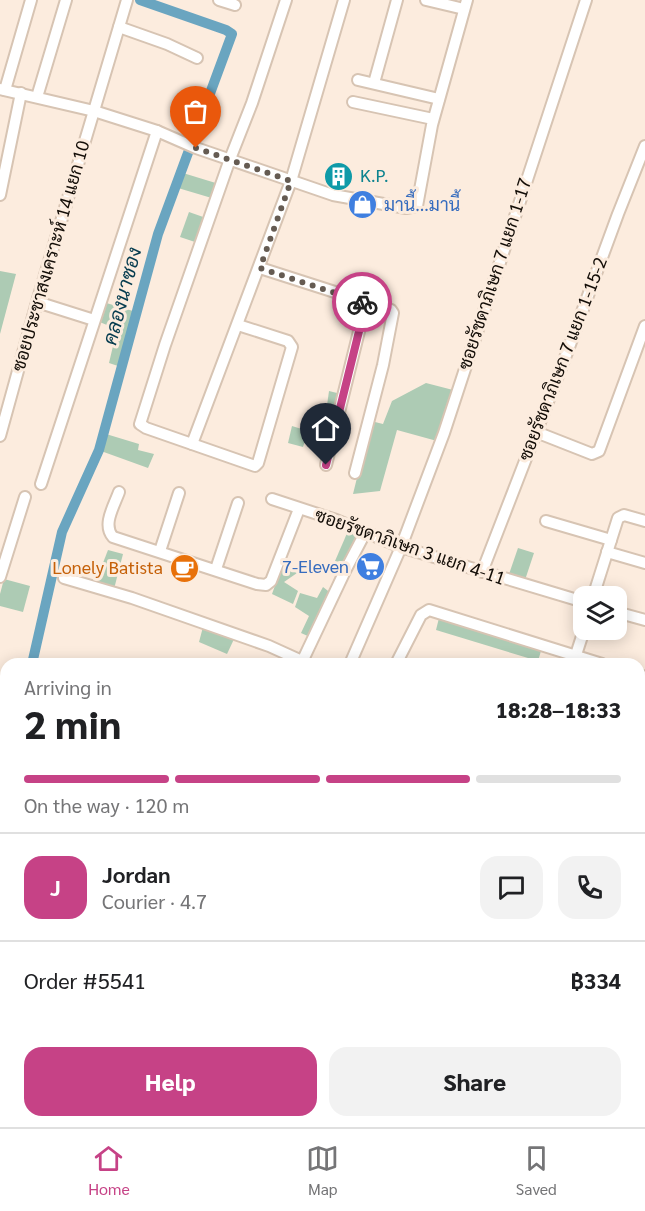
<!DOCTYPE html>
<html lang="en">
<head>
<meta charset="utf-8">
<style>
  body { margin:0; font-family:Georgia,Sarabun,serif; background:#f2f2f2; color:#202124; height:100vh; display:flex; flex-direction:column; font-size:22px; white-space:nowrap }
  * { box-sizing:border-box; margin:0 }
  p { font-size:20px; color:#757577 }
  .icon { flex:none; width:33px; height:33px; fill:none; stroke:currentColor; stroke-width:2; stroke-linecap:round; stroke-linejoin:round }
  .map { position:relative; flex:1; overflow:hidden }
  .sheet { position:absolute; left:0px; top:658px; width:645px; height:470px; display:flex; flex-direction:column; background:#fff; border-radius:18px 18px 0 0; box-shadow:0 3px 15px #0003 }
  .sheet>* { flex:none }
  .buttons { position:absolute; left:573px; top:586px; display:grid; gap:12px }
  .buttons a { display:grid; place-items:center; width:54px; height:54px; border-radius:12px; background:#fff; box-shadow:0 3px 15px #0003; font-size:30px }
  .pin { position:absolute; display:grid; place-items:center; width:51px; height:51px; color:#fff; margin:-62px -26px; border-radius:50% 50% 50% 0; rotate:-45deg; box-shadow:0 0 6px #0007 }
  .pin .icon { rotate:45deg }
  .courier { position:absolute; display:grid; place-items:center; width:60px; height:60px; margin:-30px; border:4px solid #c64286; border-radius:50%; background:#fff; color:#222; box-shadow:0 2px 8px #0007 }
  .overview em { font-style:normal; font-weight:800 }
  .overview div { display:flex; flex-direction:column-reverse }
  .overview { display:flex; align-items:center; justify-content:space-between; height:102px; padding:0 24px }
  h1 { font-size:39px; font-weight:800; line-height:45px }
  .bar { display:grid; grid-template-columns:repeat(4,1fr); gap:9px 6px; align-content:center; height:72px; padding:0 24px }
  .bar i { height:8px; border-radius:4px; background:#e0e0e0 }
  .bar .on { background:#c64286 }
  .bar p { grid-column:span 4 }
  .line { display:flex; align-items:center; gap:15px; padding:0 24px; border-top:2px solid #e0e0e0 }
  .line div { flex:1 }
  .round { display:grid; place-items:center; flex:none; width:63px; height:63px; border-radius:18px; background:#f2f2f2 }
  .action { display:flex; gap:12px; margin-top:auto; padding:12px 24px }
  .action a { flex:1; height:69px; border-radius:18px; background:#c64286; color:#fff; font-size:24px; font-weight:800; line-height:69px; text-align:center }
  .action a+a { background:#f2f2f2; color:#202124 }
  .dock { display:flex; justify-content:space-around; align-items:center; height:84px; border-top:2px solid #e0e0e0; background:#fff; font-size:16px; color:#757577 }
  .dock a { display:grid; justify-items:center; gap:3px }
  .dock .on { color:#c64286 }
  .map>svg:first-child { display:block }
  .commercial { fill:#eddfcc }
  .green { fill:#adcbb4 }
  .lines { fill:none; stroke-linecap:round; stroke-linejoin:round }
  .canal { stroke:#6aa5c0; stroke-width:10 }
  .minor-casing { stroke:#d7c4b3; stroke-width:14 }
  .minor { stroke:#fff; stroke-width:10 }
  .done { stroke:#655b52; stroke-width:6; stroke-dasharray:0 10.8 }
  .route { stroke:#c64286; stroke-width:8 }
  .labels { text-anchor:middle; stroke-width:6; stroke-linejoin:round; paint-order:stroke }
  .culture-label { font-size:18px; fill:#0d838f; stroke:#fcecde; text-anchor:start }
  .shop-label { font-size:18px; fill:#366cbe; stroke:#fcecde; text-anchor:start }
  .street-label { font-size:18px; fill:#130d07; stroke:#fcecde }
  .food-label { font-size:18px; fill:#c56008; stroke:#fcecde; text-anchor:end }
  .water-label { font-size:20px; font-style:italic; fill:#063c4f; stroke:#fcecde }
</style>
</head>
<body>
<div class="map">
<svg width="645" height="1127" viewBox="0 0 645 1127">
  <rect width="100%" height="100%" fill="#fcecde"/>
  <polygon class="commercial" points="639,965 645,966 645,1127 572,1127 574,1122 639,1122"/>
  <g class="green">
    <polygon points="183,173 219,184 215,199 178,188"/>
    <polygon points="189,212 206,218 198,243 180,237"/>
    <polygon points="0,271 16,274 0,334"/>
    <polygon points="103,302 133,311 118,366 109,363 117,329 97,321"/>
    <polygon points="426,383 453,390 437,441 397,430 380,491 353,494 371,421 383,424 392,401"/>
    <polygon points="329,391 341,394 328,440 322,441"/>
    <polygon points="292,426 308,431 303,447 288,443"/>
    <polygon points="106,434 139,444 138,450 154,454 148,468 101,451"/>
    <polygon points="348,531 359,535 345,568 335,561"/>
    <polygon points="518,548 534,553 524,583 508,577"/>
    <polygon points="108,550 123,554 114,589 96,581"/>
    <polygon points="282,566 297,573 284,582 298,591 293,604 272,594"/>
    <polygon points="4,579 30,586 23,612 0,606 0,594"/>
    <polygon points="323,587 332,594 310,637 301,633 309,616 295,607 300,593 317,598"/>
    <polygon points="439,618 541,651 538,661 436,630"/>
    <polygon points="203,627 235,637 227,654 199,642"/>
    <polygon points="639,1035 645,1036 645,1127 585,1127 586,1122 639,1122"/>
  </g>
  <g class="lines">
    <g class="canal">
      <polyline points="32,664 62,532 99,450 158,234 232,34 226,30 140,0"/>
      <polyline points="0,783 6,761"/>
    </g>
    <defs>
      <g id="minor">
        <polyline points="219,0 235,5"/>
        <polyline points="426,0 464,9"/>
        <polyline points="119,27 167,44 197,58"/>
        <polyline points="358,80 439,99"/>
        <polyline points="374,83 397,0"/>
        <polyline points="0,89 94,111 157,131 196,148 333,195 406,208 417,206 432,125 467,0"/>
        <polyline points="5,90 31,0"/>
        <polyline points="37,97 66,0"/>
        <polyline points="353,102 433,119"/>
        <polyline points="0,195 21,93"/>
        <polyline points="260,268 391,310 393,313 383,365 355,473"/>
        <polyline points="37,302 94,320"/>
        <polyline points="238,325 288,341 292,347 258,463 255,466 146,428 140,424 165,345 230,159 252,103 286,0"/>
        <polyline points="536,432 592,454 599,451 645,326"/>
        <polyline points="0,436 37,302 127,0"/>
        <polyline points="192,444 291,181 344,0"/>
        <polyline points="326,465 366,303"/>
        <polyline points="41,484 157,131"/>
        <path d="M119,492C114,506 102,525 113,537L257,584L266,585L271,581L299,509"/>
        <polyline points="272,499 336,520 401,547 584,602"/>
        <polyline points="546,521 611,540"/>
        <polyline points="160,551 179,493"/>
        <polyline points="607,552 645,563"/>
        <polyline points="216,569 238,503"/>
        <polyline points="482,572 568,350 618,214 645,146"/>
        <polyline points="0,577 25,497"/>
        <polyline points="64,578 132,598 269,646 302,661"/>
        <polyline points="593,597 618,518 624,515 645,521"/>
        <polyline points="616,612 645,620"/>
        <polyline points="301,664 345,571 365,533"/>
        <polyline points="350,664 401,547 444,433 586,0"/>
        <polyline points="396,664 421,615 429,610 602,664"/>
        <polyline points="573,664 584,630"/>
        <polyline points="639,675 645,677"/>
        <polyline points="639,746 645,748"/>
        <polyline points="639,817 645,819"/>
        <polyline points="639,888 645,890"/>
        <polyline points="639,958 645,960"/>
        <polyline points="0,994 6,970"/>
        <polyline points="639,1044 645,1046"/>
        <polyline points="0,1080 6,1082"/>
        <polyline points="123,1122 138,1127"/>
        <polyline points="60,1127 61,1122"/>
        <polyline points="194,1127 195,1122"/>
        <polyline points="271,1127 272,1122"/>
        <polyline points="446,1127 448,1122"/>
        <polyline points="534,1127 535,1122"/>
        <polyline points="585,1127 586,1122"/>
      </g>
    </defs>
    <use href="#minor" class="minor-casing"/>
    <use href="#minor" class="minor"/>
  </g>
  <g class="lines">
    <polyline class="done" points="196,148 291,181 260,268 362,302"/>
    <polyline class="route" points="326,465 366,303 362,302"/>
  </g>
  <defs>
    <symbol id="building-disc" viewBox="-11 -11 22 22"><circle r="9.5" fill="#0f9aa8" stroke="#fcecde"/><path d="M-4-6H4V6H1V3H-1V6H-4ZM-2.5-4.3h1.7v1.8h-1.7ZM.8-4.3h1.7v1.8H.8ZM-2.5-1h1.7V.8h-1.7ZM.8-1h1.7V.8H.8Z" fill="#fff"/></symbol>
    <symbol id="shop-disc" viewBox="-11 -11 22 22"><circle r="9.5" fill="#3f7fe0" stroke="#fcecde"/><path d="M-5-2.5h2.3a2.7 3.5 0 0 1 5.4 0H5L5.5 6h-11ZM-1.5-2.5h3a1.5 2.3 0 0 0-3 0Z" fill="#fff"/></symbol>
    <symbol id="supermarket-disc" viewBox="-11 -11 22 22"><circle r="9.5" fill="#3f7fe0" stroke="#fcecde"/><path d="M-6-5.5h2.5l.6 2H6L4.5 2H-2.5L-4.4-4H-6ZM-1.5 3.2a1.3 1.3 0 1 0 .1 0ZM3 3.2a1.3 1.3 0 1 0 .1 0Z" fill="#fff"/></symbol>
    <symbol id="cafe-disc" viewBox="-11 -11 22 22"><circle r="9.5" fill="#e8710a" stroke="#fcecde"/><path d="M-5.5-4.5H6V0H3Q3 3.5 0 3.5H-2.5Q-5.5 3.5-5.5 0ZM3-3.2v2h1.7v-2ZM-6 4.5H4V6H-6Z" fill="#fff"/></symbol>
  </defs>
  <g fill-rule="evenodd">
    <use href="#building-disc" x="322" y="160" width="33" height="33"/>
    <use href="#shop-disc" x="346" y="188" width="33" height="33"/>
    <use href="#supermarket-disc" x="354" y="550" width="33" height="33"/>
    <use href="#cafe-disc" x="168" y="552" width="33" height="33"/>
  </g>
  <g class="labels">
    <g class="culture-label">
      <text x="360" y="182">K.P.</text>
    </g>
    <g class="shop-label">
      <text x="384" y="211">มานี้...มานี้</text>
      <text x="349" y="573" text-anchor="end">7-Eleven</text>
    </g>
    <g class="street-label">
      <text transform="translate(51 256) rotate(-74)" y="6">ซอยประชาสงเคราะห์ 14 แยก 10</text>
      <text transform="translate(495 274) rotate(-72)" y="6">ซอยรัชดาภิเษก 7 แยก 1-17</text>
      <text transform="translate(563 359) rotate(-69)" y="6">ซอยรัชดาภิเษก 7 แยก 1-15-2</text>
      <text transform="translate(410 547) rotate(19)" y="6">ซอยรัชดาภิเษก 3 แยก 4-11</text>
    </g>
    <g class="food-label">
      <text x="163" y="574">Lonely Batista</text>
    </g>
    <g class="water-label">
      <text transform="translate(122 296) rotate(-75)" y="7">คลองนาซอง</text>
    </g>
  </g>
</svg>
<div class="buttons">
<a><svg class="icon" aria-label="layers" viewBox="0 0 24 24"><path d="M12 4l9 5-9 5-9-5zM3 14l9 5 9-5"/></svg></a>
</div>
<div class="pin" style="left:196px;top:148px;background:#ea580c"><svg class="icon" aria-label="bag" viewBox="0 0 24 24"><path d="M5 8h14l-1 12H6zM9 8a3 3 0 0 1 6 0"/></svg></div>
<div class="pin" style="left:326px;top:465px;background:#1f2937"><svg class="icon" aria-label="home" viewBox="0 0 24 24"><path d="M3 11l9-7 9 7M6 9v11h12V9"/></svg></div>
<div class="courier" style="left:362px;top:302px"><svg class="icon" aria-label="bike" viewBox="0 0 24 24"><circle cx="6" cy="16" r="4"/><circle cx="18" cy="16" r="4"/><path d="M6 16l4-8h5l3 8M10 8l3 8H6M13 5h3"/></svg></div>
<section class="sheet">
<div class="overview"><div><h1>2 min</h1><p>Arriving in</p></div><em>18:28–18:33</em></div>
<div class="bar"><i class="on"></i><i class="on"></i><i class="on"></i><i></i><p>On the way · 120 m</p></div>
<div class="line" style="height:108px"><b class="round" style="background:#c64286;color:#fff">J</b><div><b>Jordan</b><p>Courier · 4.7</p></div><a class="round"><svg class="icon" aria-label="chat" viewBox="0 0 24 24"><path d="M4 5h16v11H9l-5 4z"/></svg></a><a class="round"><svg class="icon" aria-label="phone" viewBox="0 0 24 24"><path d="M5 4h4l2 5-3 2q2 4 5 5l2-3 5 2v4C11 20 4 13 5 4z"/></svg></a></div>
<div class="line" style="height:78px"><div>Order #5541</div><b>฿334</b></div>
<div class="action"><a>Help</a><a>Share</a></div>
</section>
</div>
<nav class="dock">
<a class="on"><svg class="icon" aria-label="home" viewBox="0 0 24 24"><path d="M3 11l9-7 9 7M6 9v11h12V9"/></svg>Home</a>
<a><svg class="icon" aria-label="map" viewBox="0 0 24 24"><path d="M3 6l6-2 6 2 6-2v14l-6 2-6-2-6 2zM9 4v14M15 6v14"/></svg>Map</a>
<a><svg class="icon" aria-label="saved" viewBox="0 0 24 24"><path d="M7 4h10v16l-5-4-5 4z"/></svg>Saved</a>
</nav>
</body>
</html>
